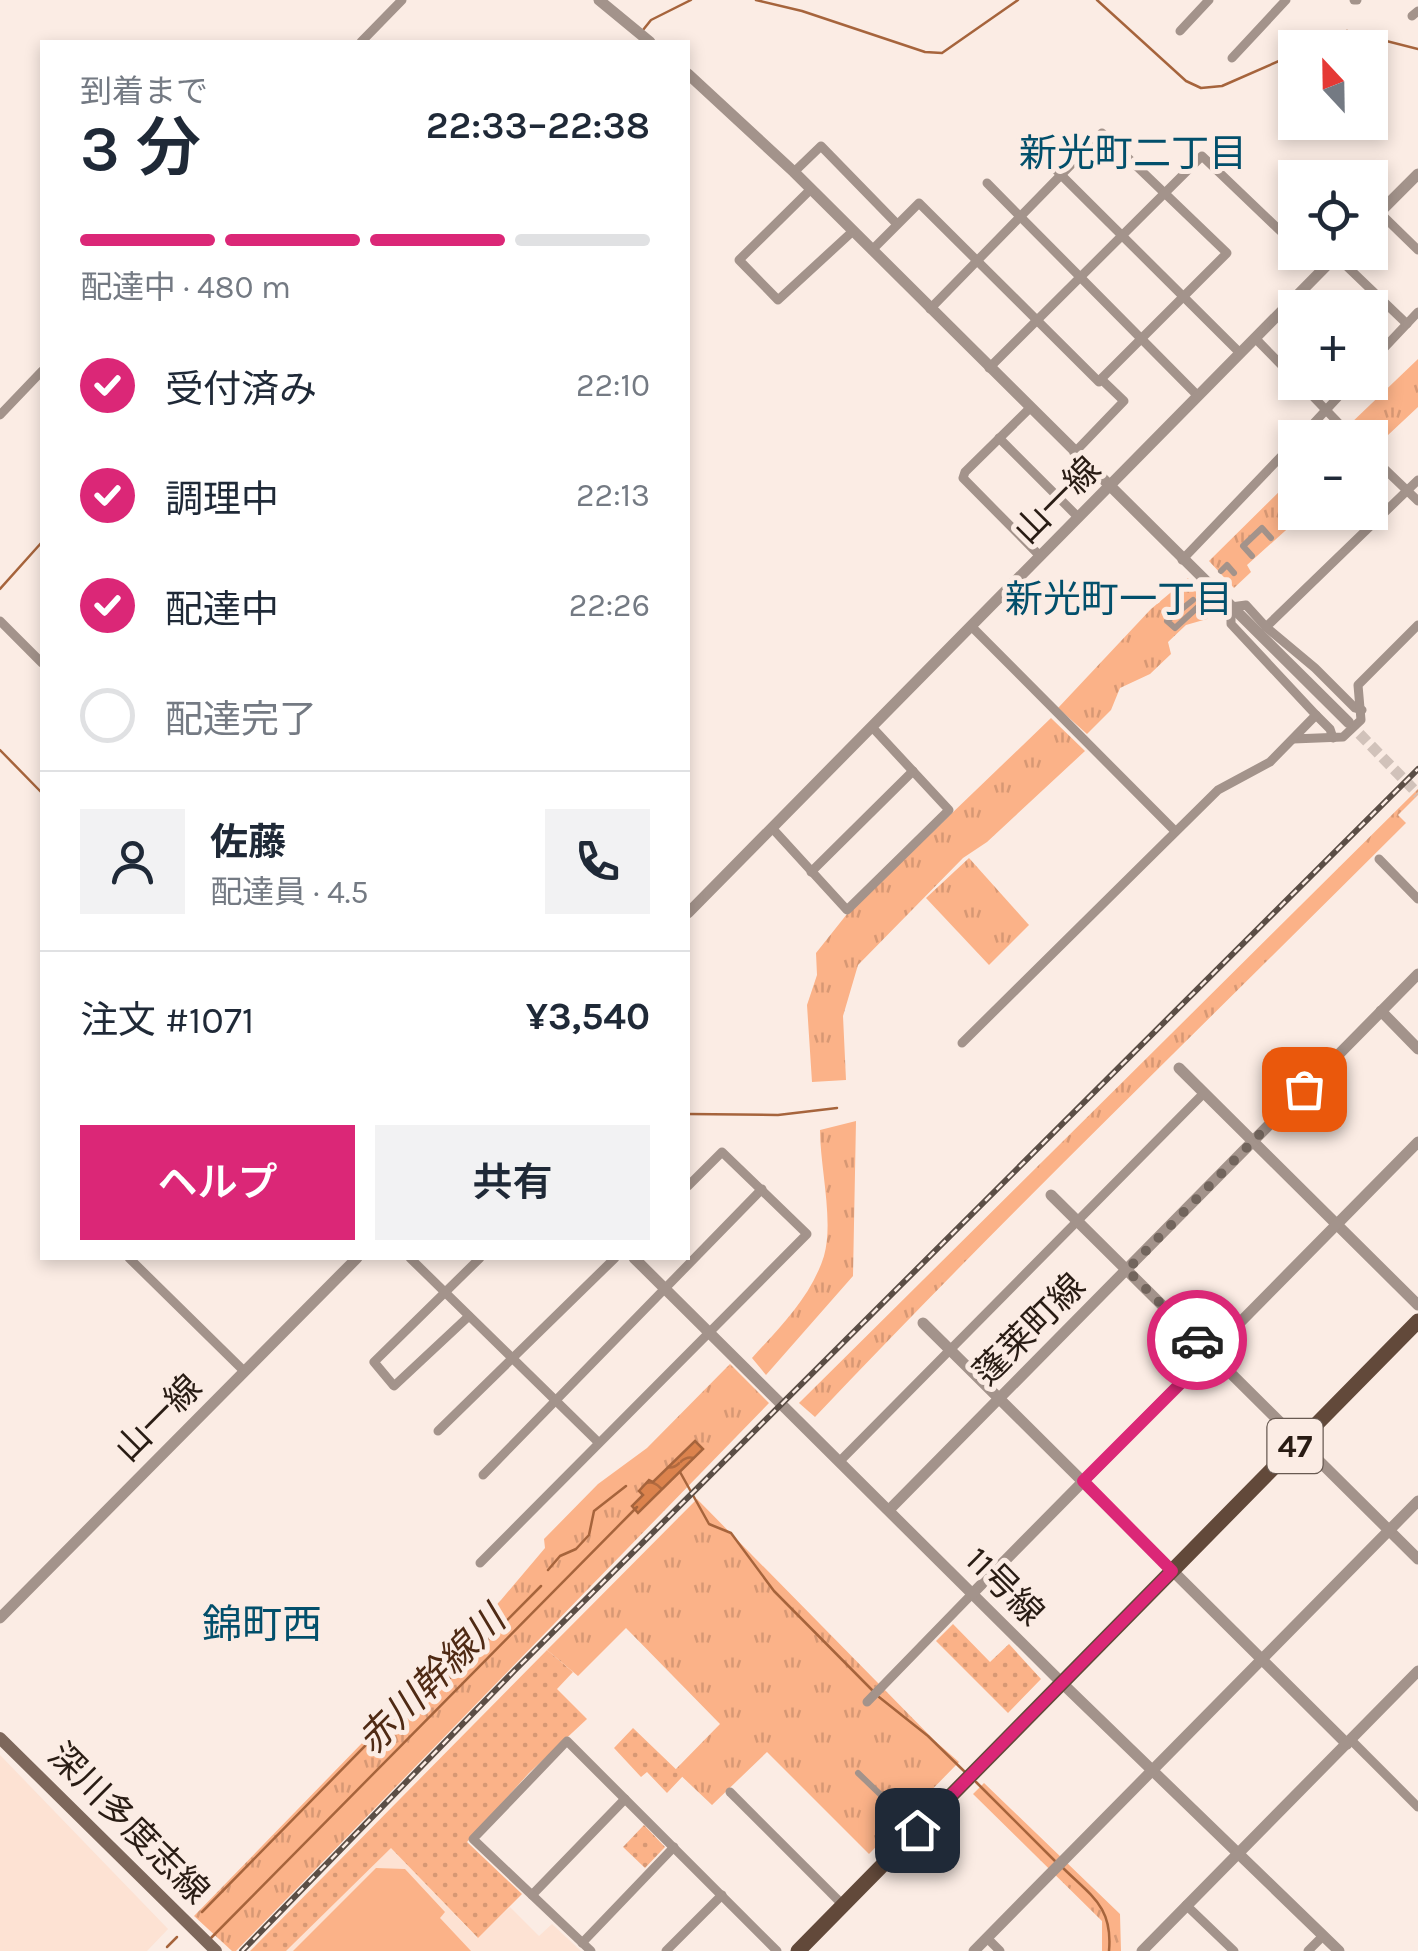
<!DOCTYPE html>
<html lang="ja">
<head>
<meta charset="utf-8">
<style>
  body { margin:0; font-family:Karla,"Noto Sans JP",sans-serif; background:#f2f2f3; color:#1f2937; height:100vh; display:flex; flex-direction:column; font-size:38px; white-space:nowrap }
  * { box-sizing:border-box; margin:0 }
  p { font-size:32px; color:#747a83 }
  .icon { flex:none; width:55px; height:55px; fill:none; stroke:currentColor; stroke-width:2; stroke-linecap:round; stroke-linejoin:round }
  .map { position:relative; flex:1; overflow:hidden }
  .details { position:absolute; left:40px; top:40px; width:650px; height:1220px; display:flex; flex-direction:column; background:#fff; border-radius:0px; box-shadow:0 5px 15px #0003 }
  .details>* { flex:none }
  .needle { width:65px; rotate:338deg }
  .fabs { position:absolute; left:1278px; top:30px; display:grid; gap:20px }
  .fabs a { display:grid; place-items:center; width:110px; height:110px; border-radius:0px; background:#fff; box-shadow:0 5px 15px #0003; font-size:50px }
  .pin { position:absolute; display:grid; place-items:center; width:85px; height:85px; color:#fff; margin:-42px; border-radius:20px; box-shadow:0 5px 15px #0006 }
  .courier { position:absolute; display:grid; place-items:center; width:100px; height:100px; margin:-50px; border:8px solid #db2777; border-radius:50%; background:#fff; color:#222; box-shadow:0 2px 12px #0007 }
  .headline em { font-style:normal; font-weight:600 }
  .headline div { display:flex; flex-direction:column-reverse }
  .headline { display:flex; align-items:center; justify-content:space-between; height:170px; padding:0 40px }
  h1 { font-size:65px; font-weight:600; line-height:75px }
  .bar { display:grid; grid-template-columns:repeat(4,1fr); gap:15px 10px; align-content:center; height:120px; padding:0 40px }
  .bar i { height:12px; border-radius:8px; background:#e0e1e3 }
  .bar .selected { background:#db2777 }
  .bar p { grid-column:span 4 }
  .line { display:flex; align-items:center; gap:25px; padding:0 40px; border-top:2px solid #e0e1e3 }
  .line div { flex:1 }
  .round { display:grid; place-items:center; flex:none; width:105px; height:105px; border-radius:0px; background:#f2f2f3 }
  ol { padding:0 40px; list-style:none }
  li { display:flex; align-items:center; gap:30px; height:110px }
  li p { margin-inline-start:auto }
  li .icon { padding:10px; border-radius:50%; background:#db2777; color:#fff; stroke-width:4 }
  li:last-child { color:#747a83 }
  li i { width:55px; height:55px; border:5px solid #e0e1e3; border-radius:50% }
  .action { display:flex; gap:20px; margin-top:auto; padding:20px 40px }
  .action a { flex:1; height:115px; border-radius:0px; background:#db2777; color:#fff; font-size:40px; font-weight:600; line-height:115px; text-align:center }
  .action a+a { background:#f2f2f3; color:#1f2937 }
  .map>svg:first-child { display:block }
  .built { fill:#fde2d3 }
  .grass { fill:url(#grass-dots) }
  .park { fill:url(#park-tufts) }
  .pitch { fill:#fbb288 }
  .water { fill:url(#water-waves); stroke:#a6643c; stroke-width:2.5 }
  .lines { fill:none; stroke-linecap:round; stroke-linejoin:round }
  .stream { stroke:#a6643c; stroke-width:2.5 }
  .tertiary-tunnel { stroke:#d1c2ba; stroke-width:11; stroke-dasharray:11 5.5; stroke-linecap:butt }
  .pedestrian { stroke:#a3938b; stroke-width:6 }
  .minor { stroke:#a3938b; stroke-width:9 }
  .tertiary { stroke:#a3938b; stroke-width:11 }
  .secondary { stroke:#7d675b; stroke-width:12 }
  .primary { stroke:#62493a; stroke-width:15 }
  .rail-casing { stroke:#5b4e46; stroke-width:6 }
  .rail { stroke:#fbece4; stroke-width:2.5; stroke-dasharray:8; stroke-linecap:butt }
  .done { stroke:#72655d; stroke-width:10; stroke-dasharray:0 18 }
  .route { stroke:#db2777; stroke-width:12 }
  .labels { text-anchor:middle; stroke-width:10; stroke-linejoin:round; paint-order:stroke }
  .shield { fill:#fbece4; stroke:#685a52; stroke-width:2.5 }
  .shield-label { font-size:32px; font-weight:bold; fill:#291c14 }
  .street-label { font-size:35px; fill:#291c14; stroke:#fbece4 }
  .neighbourhood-label { font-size:38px; fill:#024f6b; stroke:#fbece4 }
  .water-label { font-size:38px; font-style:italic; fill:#4f2a14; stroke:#fbece4 }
  .quarter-label { font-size:40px; fill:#024f6b; stroke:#fbece4 }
</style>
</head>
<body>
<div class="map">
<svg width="1418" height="1951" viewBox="0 0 1418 1951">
  <defs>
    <pattern id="grass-dots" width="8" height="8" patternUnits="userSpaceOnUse" patternTransform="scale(2.5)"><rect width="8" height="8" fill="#fbb288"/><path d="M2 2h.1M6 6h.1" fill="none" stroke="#d79874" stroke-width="1.8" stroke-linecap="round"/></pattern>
    <pattern id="park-tufts" width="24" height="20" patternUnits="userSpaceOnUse" patternTransform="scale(2.5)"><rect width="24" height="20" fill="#fbb288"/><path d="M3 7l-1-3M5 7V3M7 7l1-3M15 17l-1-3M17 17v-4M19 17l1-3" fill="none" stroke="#d79874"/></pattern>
    <pattern id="water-waves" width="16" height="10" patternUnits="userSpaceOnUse" patternTransform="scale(2.5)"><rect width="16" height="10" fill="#dc834d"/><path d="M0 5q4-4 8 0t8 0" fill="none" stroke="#b26a3f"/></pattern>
  </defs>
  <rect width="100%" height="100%" fill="#fbece4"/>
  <g class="built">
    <polygon points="0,1755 168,1929 147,1951 0,1951"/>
    <polygon points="391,1847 477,1938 510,1907 539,1936 552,1924 581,1951 286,1951"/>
  </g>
  <g class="grass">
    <polygon points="953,1624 990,1662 1009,1644 1041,1679 1008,1713 936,1641"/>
    <polygon points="547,1650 573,1672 557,1689 587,1719 529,1773 467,1842 522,1894 478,1938 391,1848 286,1951 250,1951"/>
    <polygon points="633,1728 683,1776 667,1793 647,1772 641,1777 614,1748"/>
    <polygon points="644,1825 665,1847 645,1868 623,1847"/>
  </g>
  <g class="park">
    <polygon points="1418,359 1418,407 1372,450 1370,438 1360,437 1348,426"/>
    <polygon points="1295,476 1295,512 1305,513 1247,565 1251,572 1234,588 1209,561"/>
    <polygon points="1188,578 1197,594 1212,608 1207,619 1186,625 1168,642 1171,654 1150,674 1120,688 1111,710 1087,734 1058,708 1151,609"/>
    <polygon points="1051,718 1085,751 987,842 963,858 858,965 843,1016 846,1080 812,1082 807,1005 817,975 816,953 847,914"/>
    <path d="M1418,789V795L1398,815L1406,823C1209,1020 1007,1214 815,1417L799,1403Z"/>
    <polygon points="969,858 1029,925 989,965 926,898"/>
    <path d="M856,1121L853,1276L766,1375L752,1358C780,1327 811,1297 824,1256C834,1221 820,1167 820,1130Z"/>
    <polygon points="730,1364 769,1403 236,1951 232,1951 194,1916 501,1600 545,1548 544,1539 598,1484 647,1448"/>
    <polygon points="697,1499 935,1741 959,1762 869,1854 767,1752 712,1805 675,1770 720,1724 626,1628 578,1676 547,1650"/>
    <polygon points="984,1783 1120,1914 1121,1951 1102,1951 1102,1921 973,1794"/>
  </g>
  <polygon class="pitch" points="376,1868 405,1869 445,1912 440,1918 471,1951 293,1951"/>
  <polygon class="water" points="695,1441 703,1449 638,1513 632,1506 643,1495 639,1491 649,1480 653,1482"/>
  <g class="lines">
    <g class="stream">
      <polyline points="756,0 802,11 925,52 942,53 1018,0"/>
      <polyline points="1097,0 1186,81 1201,88 1222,86 1295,54"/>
      <polyline points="643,30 651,20 691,0"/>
      <polyline points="1309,48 1347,31 1418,49"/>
      <polyline points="0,589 42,542"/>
      <polyline points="0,750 42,793"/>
      <polyline points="688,1114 778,1115 837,1108"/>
      <polyline points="680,1472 709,1524 731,1533 774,1591 873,1691"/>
      <polyline points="548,1570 560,1556 576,1549 589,1535 594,1511 626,1486"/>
      <polyline points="443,1685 541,1586"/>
      <polyline points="879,1697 928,1736 966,1773"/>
      <polyline points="976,1782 1055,1861"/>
      <path d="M1061,1866C1091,1896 1113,1906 1109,1951"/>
      <polyline points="202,1912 414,1696 429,1690"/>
      <polyline points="210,1939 637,1507"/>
      <polyline points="167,1947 177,1937"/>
    </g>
    <polyline class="tertiary-tunnel" points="1348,722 1418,794"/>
    <g class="pedestrian">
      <polyline points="1252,556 1243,546 1262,528 1271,538"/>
      <polyline points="1221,571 1227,565 1234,573"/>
      <polyline points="1193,600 1167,621 1175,628 1199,606"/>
      <polyline points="858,1773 908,1821"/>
    </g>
    <g class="minor">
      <polyline points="1354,0 1357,0"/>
      <polyline points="1412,16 1418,11"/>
      <polyline points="1180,31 1209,0"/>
      <polyline points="361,42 402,0"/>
      <polyline points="1232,58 1286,0"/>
      <polyline points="1027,141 1240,353"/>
      <polyline points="794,172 821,146 897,224"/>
      <polyline points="987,183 1198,396"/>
      <polyline points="811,189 739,260 778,300 853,231"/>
      <polyline points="1380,213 1418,250"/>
      <polyline points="872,250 919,203 1099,382 1101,379 1124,401 1074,453"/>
      <polyline points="1303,252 1322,271"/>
      <polyline points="1336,256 1407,324"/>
      <polyline points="930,309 1102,133 1227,253 1101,379"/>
      <polyline points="1255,338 1295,379"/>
      <polyline points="1370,363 1418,312"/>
      <polyline points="989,368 1202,156 1295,245"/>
      <polyline points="1299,382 1353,438"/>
      <polyline points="1030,408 965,472 963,478 1040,556"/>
      <polyline points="0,415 42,371"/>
      <polyline points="999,438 1078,517"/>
      <polyline points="1300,438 1352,382"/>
      <polyline points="1370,455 1418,501"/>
      <polyline points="1182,560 1295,442"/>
      <polyline points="0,621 42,663"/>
      <polyline points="971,626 1175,831"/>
      <polyline points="1362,710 1355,708 1315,668 1266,627 1418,480"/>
      <polyline points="1316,715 1330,729 1333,738"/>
      <polyline points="1293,739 1343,737 1361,720 1358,685 1418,625"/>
      <polyline points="772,828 847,910 949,810 872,727"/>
      <polyline points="1379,859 1418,899"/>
      <polyline points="811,872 913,771"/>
      <polyline points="962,1043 1218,790 1270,762 1316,715 1231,624 1231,607 1246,605 1266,627"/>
      <polyline points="129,1258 244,1371"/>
      <polyline points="410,1258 598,1442"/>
      <polyline points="469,1316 394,1386 374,1362 480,1258"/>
      <polyline points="438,1431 615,1258"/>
      <polyline points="840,1461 1204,1093"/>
      <polyline points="483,1475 762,1189"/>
      <polyline points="480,1563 807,1234 722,1152 688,1186"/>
      <polyline points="867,1702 973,1593"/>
      <polyline points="1351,1740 1418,1807"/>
      <polyline points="730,1792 843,1905"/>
      <polyline points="532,1895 625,1799"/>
      <polyline points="1186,1905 1234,1951"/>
      <polyline points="987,1938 1000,1951"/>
      <polyline points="582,1943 674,1847"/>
      <polyline points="591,1951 473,1839 567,1741 777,1951"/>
      <polyline points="666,1951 722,1895"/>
      <polyline points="1308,1951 1323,1936"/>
    </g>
    <g class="tertiary">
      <polyline points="599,0 650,42"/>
      <polyline points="688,74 794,172 1348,722"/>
      <polyline points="1370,222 1418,174"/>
      <polyline points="688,913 1340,252"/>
      <polyline points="1381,1011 1418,1049"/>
      <polyline points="1179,1068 1418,1305"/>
      <polyline points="1051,1195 1418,1559"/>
      <polyline points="634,1258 1063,1684 1339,1951"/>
      <polyline points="923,1323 1347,1744"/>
      <polyline points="889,1510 1418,974"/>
      <polyline points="973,1593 1418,1142"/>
      <polyline points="0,1618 357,1258"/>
      <polyline points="974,1951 1418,1501"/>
      <polyline points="1142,1951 1418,1671"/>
    </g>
    <polyline class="secondary" points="0,1738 216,1951"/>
    <polyline class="primary" points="798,1951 1418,1321"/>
    <defs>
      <polyline id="rail" points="242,1951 515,1670 1418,769"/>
    </defs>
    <use href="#rail" class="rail-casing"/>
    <use href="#rail" class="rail"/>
  </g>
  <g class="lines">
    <polyline class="done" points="1197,1340 1127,1270 1304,1089"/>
    <polyline class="route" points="917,1830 1172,1571 1083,1481 1210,1354 1197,1340"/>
  </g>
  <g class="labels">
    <rect class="shield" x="1267.5" y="1419" width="55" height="54" rx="8"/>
    <g class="shield-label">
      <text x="1295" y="1457">47</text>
    </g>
    <g class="street-label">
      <text transform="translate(1057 500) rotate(-45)" y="12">山一線</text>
      <text transform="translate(1029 1329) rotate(-45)" y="12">蓬莱町線</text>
      <text transform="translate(158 1418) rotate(-45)" y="12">山一線</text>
      <text transform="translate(1005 1586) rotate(45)" y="12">11号線</text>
      <text transform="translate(129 1823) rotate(45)" y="12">深川多度志線</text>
    </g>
    <g class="neighbourhood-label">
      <text x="1133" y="166">新光町二丁目</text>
      <text x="1119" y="612">新光町一丁目</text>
    </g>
    <g class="water-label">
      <text transform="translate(431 1680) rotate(-45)" y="13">赤川幹線川</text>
    </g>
    <g class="quarter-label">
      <text x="262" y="1638">錦町西</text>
    </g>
  </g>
</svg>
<div class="fabs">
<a><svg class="needle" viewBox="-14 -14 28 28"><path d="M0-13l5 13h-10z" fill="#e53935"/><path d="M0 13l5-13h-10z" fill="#747a83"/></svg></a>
<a><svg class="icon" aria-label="locate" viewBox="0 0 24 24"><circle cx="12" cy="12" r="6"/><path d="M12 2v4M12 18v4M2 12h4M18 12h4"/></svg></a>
<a>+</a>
<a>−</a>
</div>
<div class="pin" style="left:1304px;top:1089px;background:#ea580c"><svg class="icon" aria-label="bag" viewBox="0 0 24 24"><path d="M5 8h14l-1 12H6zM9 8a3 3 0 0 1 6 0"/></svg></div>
<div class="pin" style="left:917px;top:1830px;background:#1f2937"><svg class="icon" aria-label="home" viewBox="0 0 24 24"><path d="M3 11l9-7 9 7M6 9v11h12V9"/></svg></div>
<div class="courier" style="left:1197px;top:1340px"><svg class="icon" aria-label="car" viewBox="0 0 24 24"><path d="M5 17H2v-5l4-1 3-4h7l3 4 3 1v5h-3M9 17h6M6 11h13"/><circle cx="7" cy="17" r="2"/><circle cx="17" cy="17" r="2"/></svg></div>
<section class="details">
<div class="headline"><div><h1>3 分</h1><p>到着まで</p></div><em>22:33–22:38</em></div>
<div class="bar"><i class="selected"></i><i class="selected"></i><i class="selected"></i><i></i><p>配達中 · 480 m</p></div>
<ol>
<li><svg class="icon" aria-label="check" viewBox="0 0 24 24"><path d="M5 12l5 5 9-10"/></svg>受付済み<p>22:10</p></li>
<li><svg class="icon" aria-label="check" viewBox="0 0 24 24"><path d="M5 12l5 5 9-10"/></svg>調理中<p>22:13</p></li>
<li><svg class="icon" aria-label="check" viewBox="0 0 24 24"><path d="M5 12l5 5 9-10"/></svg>配達中<p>22:26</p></li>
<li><i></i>配達完了</li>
</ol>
<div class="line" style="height:180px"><a class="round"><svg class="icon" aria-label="person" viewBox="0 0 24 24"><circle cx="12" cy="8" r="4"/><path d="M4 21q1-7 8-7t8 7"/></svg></a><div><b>佐藤</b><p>配達員 · 4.5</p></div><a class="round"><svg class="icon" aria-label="phone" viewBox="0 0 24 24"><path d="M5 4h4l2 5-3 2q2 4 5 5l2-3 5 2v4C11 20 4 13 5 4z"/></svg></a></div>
<div class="line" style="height:130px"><div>注文 #1071</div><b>¥3,540</b></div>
<div class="action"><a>ヘルプ</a><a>共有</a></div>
</section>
</div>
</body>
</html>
